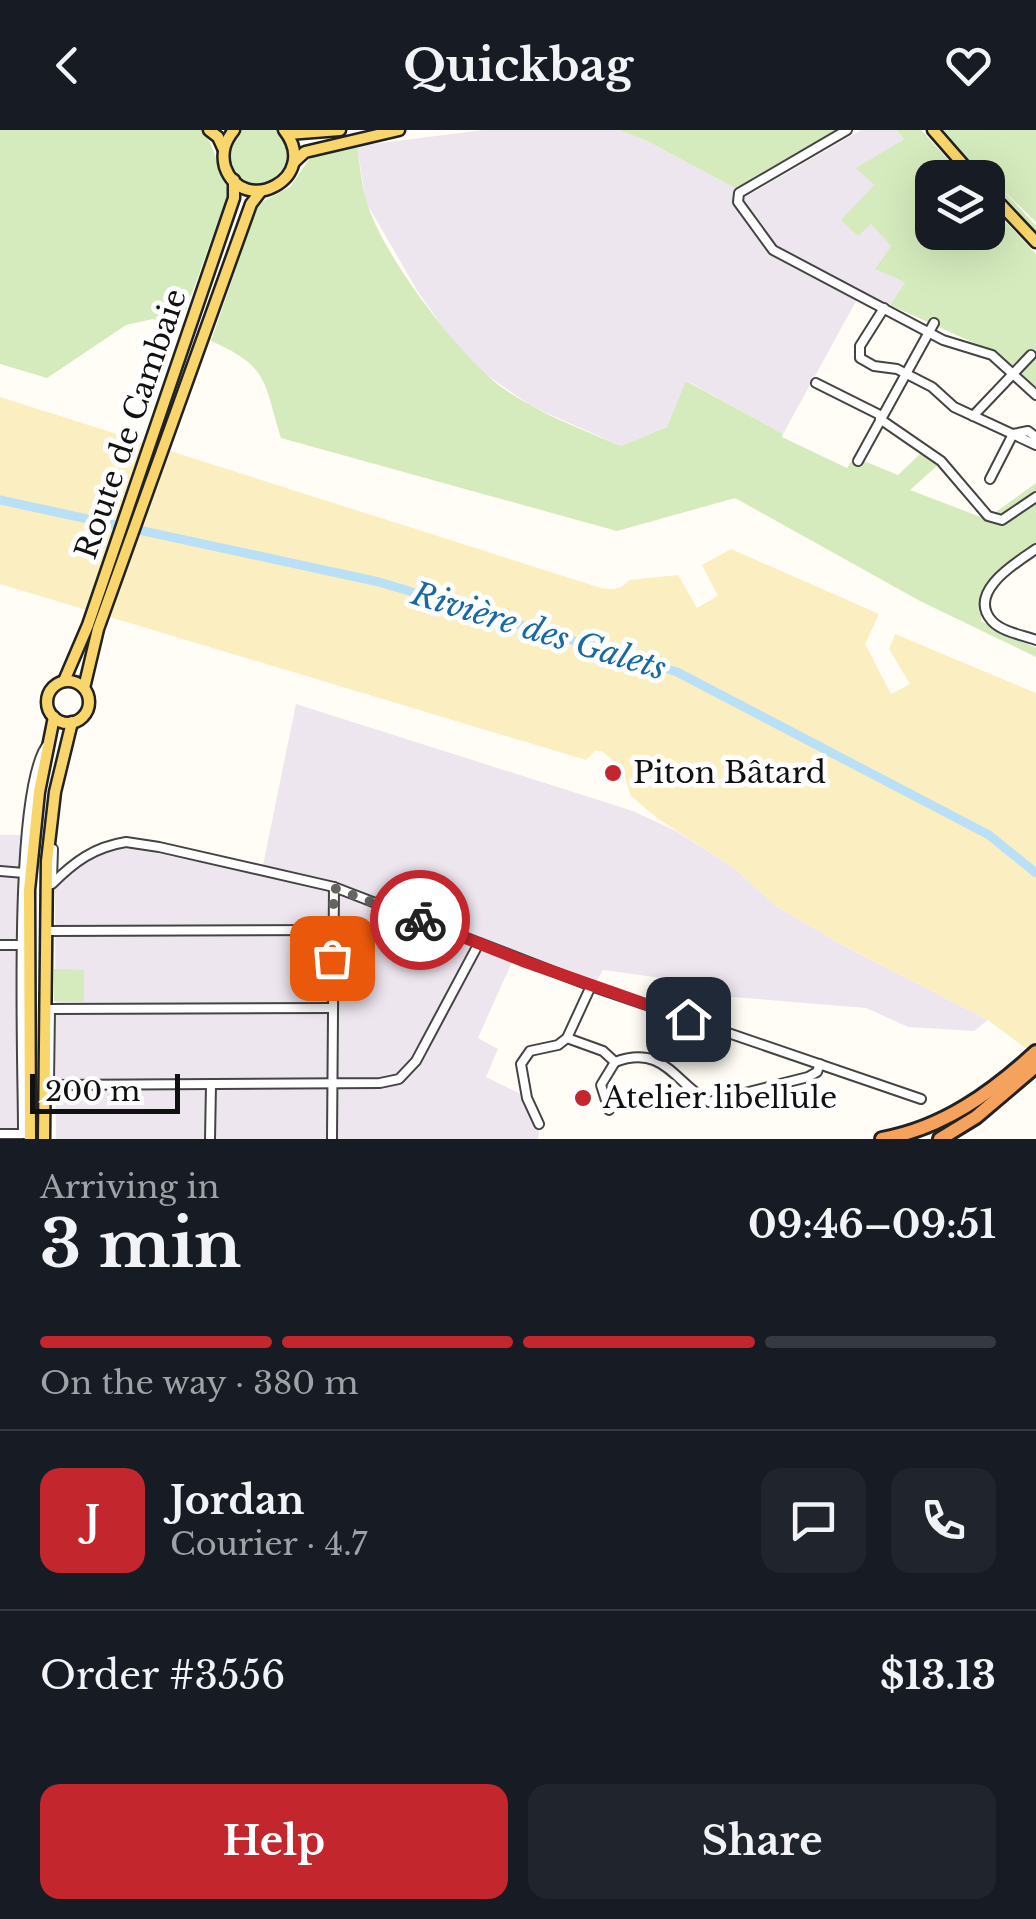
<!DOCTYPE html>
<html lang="en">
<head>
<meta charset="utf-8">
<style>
  body { margin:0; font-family:"Libre Baskerville",serif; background:#20242c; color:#f1f3f6; height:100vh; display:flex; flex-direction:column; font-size:38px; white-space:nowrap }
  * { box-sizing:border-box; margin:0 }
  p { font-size:32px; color:#9ea1a6 }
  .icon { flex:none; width:55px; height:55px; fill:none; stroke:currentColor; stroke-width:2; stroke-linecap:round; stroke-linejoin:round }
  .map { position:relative; height:1009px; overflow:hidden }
  .side { display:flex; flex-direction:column; background:#171b24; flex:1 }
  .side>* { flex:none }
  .fabs { position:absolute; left:915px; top:30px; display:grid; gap:20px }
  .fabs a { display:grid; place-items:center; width:90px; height:90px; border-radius:20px; background:#171b24; box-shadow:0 10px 40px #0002; font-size:50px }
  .scale { position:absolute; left:30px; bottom:25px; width:150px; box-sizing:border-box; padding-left:10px; border:5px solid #111; border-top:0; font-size:28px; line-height:35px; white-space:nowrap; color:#111; -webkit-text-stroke:8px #fff; paint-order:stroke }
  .pin { position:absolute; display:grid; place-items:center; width:85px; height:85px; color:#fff; margin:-42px; border-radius:20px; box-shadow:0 5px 15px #0006 }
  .courier { position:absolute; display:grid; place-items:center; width:100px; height:100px; margin:-50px; border:8px solid #c4262e; border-radius:50%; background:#fff; color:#222; box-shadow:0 2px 12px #0007 }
  .headline em { font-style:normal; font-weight:800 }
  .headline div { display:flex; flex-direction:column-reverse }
  .headline { display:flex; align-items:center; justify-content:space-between; height:170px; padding:0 40px }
  h1 { font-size:65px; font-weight:800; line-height:75px }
  .bar { display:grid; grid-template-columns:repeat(4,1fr); gap:15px 10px; align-content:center; height:120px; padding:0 40px }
  .bar i { height:12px; border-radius:8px; background:#363941 }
  .bar .selected { background:#c4262e }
  .bar p { grid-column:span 4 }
  .line { display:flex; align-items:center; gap:25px; padding:0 40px; border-top:2px solid #363941 }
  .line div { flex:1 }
  .round { display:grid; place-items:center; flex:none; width:105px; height:105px; border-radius:20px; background:#20242c }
  .action { display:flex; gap:20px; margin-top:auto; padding:20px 40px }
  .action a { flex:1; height:115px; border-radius:20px; background:#c4262e; color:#fff; font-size:40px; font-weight:800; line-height:115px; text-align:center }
  .action a+a { background:#20242c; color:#f1f3f6 }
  header { display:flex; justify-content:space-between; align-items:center; height:130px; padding:0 40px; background:#171b24; font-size:45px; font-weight:800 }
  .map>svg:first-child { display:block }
  .industrial { fill:#eee6ef }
  .green { fill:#d5ebbd }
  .sand { fill:#fbeec1 }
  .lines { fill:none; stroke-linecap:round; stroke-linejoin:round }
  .river { stroke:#b9e0f7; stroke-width:9 }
  .minor-casing { stroke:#444; stroke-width:12 }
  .major-casing { stroke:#222; stroke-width:15 }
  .highway-casing { stroke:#222; stroke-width:18 }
  .minor { stroke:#fff; stroke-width:8 }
  .major { stroke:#f9d66b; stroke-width:10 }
  .highway { stroke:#f5a25d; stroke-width:12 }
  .done { stroke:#646461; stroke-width:10; stroke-dasharray:0 18 }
  .route { stroke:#c4262e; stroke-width:12 }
  .poi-dot { fill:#c4262e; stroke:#fff; stroke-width:4 }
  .labels { text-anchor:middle; stroke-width:10; stroke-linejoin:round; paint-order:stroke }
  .street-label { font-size:30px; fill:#111; stroke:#fff }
  .poi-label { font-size:30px; fill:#111; stroke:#fff; text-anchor:start }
  .water-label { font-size:32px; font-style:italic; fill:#1768a6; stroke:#fff }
</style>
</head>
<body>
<header><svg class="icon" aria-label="back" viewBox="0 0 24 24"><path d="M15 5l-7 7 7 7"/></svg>Quickbag<svg class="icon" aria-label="heart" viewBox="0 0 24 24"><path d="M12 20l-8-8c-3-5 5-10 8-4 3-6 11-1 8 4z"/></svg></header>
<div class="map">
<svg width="1036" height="1009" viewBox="0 0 1036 1009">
  <rect width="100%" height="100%" fill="#fffdf5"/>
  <g class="industrial">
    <polygon points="483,0 619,0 647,11 735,58 742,69 861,0 896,0 904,9 857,38 874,55 871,93 892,117 905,152 890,175 860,164 783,304 687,251 667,297 621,316 531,276 484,243 452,210 418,162 366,72 357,16"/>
    <polygon points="296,574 633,681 676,701 734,738 776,776 844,816 988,890 974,901 908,897 866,878 721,866 683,851 603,840 596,852 522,823 511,834 478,908 498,919 486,947 521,964 540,998 538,1009 56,1009 55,757 78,734 101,721 130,718 264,745 263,735"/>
    <polygon points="0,705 27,705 23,815 22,1009 0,1009"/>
  </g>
  <g class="green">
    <path d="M0,0H201C214,10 219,45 229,61L179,199L153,189L126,195L47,248L0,234Z"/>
    <path d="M237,0H280C326,75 190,71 237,0Z"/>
    <polygon points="619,0 840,0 735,58 647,11"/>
    <polygon points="896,0 921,0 964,47 932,48 932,102 988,102 988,73 1036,124 1036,259 996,223 890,175 905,152 875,139 891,116 871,94 858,106 841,90 874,55 856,38 904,9"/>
    <polygon points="938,0 1036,0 1036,92 1003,60 1036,96 1036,105 988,53 988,48 982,47"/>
    <path d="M357,16C360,34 361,52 366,69C379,121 460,228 504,259C540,284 581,299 621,316L667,297L686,251L783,304L782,307L847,338L852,330L861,334L864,331L898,345L922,322L939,334L910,360L986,389L1036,353V417C999,440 983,443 981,491L1036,518V527L920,471L735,368L617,401L281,308C263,251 270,237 211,211L258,74L290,57L312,25Z"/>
    <polygon points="54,839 84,840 84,872 54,871"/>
  </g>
  <path class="sand" d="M0,267L601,458C613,460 621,460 629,450L678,445L697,478L718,466L702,435L731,419L879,484L865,514L891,564L910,554L889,519L895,504L1036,563V926L988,890L844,816L776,776L734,738L657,688L631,666L622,638L602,621H595L586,630L0,454Z"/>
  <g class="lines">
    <polyline class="river" points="0,370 379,452 677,542 989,705 1036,743"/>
    <defs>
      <g id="minor">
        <polyline points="847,0 739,63 738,72 773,120 943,210 992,225 1036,265"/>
        <polyline points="884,178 860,216 860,228 874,236 897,239 932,257 954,277 1036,315"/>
        <polyline points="816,253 882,286"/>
        <polyline points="973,286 1031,225"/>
        <polyline points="880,289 941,331 988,386 1002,390 1036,367"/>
        <polyline points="858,331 934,193"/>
        <polyline points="990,349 1013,304 1028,301 1036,307"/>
        <path d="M1036,419C1017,432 966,462 992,491C1002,502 1023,505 1036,510"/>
        <polyline points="0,741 24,743"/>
        <polyline points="52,750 53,719"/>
        <path d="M52,754C74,732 94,717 126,712L159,717L334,757L591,856L921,969"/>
        <polyline points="50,801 333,800"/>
        <polyline points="0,815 23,815"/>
        <polyline points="50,879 333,878"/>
        <path d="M567,908L603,921L615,932C664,914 674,952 709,972L808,947L817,942L820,934"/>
        <polyline points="49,955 380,953 399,949 416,931 479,813"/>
        <polyline points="49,955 50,879"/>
        <polyline points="609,980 601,955 615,932"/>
        <polyline points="539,994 527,968 521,934 530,921 558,915 567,908 591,856"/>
        <polyline points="0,1004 24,1004"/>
        <path d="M30,1009L23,999C23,932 12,655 48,614"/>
        <polyline points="210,1009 211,955"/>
        <polyline points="332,1009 334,757"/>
      </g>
      <g id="major">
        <polyline points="209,0 218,7 223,18"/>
        <path d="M234,0C225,11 221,22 225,37C243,88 322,48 284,0"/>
        <polyline points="933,0 975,48"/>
        <polyline points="288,4 340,0"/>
        <polyline points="294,32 305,22 399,0"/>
        <polyline points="988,61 1036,112"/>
        <polyline points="64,551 88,495 234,68 234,50"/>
        <circle cx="68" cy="572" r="21"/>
        <polyline points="84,558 98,499 251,74 261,61"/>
        <polyline points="30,1009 29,760 39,662 54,587"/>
        <polyline points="44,1009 47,731 55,662 72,592"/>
      </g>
      <g id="highway">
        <path d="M882,1009C943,998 991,963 1036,922"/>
        <polyline points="940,1009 976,987 1036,936"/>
      </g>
    </defs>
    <use href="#minor" class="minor-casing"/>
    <use href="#major" class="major-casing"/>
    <use href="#highway" class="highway-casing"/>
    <use href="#minor" class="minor"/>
    <use href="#major" class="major"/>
    <use href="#highway" class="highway"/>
  </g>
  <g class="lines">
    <polyline class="done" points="332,828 334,758 420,790"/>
    <polyline class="route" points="420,790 523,831 688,889"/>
  </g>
  <g class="poi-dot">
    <circle cx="613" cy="643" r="10"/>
    <circle cx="583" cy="968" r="10"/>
  </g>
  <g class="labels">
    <g class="street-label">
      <text transform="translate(131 294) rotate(-71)" y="10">Route de Cambaie</text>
    </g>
    <g class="poi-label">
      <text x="633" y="653">Piton Bâtard</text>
      <text x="603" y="978">Atelier libellule</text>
    </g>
    <g class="water-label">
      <text transform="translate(539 501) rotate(17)" y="11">Rivière des Galets</text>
    </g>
  </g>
</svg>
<div class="fabs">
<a><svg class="icon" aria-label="layers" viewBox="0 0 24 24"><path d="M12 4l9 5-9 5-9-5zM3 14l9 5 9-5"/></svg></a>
</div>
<div class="scale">200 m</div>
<div class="pin" style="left:332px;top:828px;background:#ea580c"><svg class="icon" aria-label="bag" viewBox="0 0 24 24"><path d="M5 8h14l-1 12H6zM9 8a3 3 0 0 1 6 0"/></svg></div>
<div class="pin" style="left:688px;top:889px;background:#1f2937"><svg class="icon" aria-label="home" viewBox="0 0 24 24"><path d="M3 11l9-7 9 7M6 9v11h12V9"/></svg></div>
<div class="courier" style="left:420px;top:790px"><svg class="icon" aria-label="bike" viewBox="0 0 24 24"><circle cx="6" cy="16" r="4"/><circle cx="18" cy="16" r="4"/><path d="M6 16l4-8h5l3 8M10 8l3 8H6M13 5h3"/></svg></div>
</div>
<section class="side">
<div class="headline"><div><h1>3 min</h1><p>Arriving in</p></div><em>09:46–09:51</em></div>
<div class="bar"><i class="selected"></i><i class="selected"></i><i class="selected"></i><i></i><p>On the way · 380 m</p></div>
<div class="line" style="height:180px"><b class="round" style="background:#c4262e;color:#fff">J</b><div><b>Jordan</b><p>Courier · 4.7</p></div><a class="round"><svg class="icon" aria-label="chat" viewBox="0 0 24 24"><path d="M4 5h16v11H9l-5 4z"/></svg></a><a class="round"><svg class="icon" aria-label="phone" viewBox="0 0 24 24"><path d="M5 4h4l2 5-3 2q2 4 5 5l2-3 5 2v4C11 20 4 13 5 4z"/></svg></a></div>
<div class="line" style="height:130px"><div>Order #3556</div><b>$13.13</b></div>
<div class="action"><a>Help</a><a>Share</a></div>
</section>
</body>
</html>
